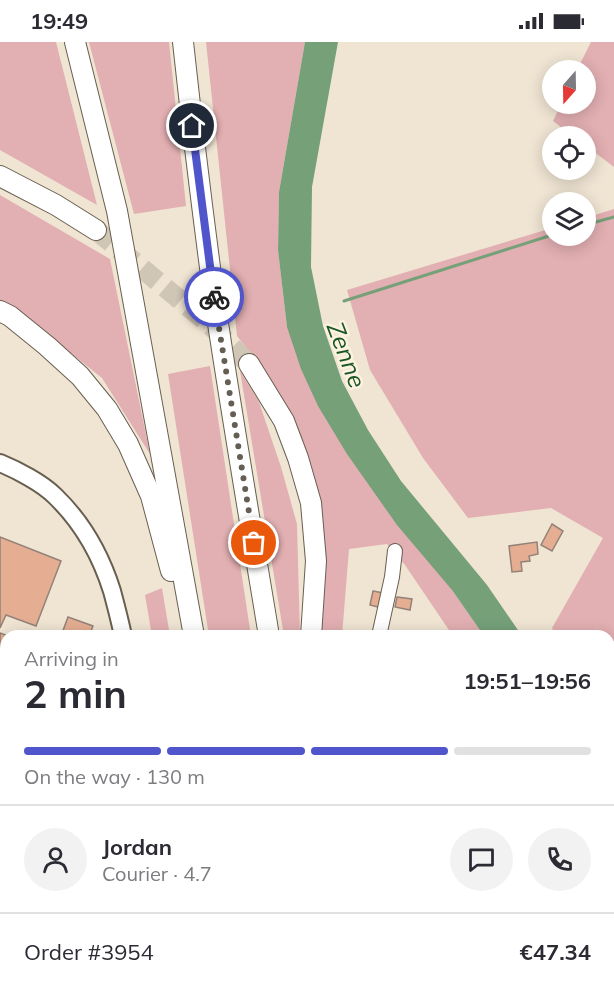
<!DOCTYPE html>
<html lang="en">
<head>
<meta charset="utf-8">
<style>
  body { margin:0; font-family:Mulish,sans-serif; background:#f2f2f3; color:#2b2b33; height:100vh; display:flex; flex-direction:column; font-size:22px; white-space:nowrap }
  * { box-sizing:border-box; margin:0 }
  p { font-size:20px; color:#7c7c81 }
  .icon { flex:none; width:33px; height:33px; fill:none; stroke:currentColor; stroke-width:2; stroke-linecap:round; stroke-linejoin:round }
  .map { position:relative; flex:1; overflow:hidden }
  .details { position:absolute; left:0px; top:588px; width:615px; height:374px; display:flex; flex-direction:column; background:#fff; border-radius:18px 18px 0 0; box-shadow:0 3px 15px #0003 }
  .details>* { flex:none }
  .needle { width:39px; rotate:200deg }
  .fabs { position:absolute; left:542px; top:18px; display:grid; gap:12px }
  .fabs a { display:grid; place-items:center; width:54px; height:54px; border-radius:50%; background:#fff; box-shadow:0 3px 15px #0003; font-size:30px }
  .pin { position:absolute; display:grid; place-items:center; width:51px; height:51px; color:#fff; margin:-26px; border:3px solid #fff; border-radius:50%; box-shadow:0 2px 6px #0007 }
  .courier { position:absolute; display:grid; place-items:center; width:60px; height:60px; margin:-30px; border:4px solid #5055cb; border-radius:50%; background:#fff; color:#222; box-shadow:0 2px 8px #0007 }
  .overview em { font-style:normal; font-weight:700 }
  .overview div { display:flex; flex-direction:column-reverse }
  .overview { display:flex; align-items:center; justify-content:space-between; height:102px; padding:0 24px }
  h1 { font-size:39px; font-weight:700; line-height:45px }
  .bar { display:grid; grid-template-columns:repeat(4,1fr); gap:9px 6px; align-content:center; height:72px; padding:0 24px }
  .bar i { height:8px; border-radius:4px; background:#e1e1e2 }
  .bar .selected { background:#5055cb }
  .bar p { grid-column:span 4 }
  .line { display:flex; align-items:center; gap:15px; padding:0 24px; border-top:2px solid #e1e1e2 }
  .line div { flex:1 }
  .round { display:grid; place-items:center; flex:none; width:63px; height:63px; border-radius:32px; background:#f2f2f3 }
  .status { display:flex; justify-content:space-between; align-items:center; height:42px; padding:0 30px; background:#fff; direction:ltr }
  .status svg { height:16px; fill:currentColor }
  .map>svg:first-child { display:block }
  .green { fill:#e2afb2 }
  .water { fill:#75a078 }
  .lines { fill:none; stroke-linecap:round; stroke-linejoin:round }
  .stream { stroke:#75a078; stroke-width:3 }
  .building { fill:#e5ae92; stroke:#948278; stroke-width:1.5 }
  .highway-tunnel { stroke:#d0c6b6; stroke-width:20; stroke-dasharray:20 10; stroke-linecap:butt }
  .minor-casing { stroke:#685f50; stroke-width:16 }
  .major-casing { stroke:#685f50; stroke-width:20 }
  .highway-casing { stroke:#685f50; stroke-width:22 }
  .minor { stroke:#fff; stroke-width:14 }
  .major { stroke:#fff; stroke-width:16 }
  .highway { stroke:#fff; stroke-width:20 }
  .done { stroke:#645e54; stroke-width:6; stroke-dasharray:0 10.8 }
  .route { stroke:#5055cb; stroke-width:8 }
  .labels { text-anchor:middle; stroke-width:5; stroke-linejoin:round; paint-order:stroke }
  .water-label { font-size:24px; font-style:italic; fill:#175723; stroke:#fdf2e0 }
</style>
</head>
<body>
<div class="status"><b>19:49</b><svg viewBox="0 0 49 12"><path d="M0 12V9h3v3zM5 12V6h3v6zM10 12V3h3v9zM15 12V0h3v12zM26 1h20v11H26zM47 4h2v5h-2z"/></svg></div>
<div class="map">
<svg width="614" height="961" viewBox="0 0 614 961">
  <rect width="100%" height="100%" fill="#f0e5d3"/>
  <g class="green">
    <polygon points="0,0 56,0 97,163 0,108"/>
    <polygon points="89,0 169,0 186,164 134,172"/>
    <polygon points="206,0 305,0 279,150 278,208 287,285 452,548 484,594 453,594 405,523 387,502 349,507 342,594 320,594 319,463 311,422 291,376 255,317 237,294"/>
    <polygon points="591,0 614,0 614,125 585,103 585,94 573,94 553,79 561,62 585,62 585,28 577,28"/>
    <polygon points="0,153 110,217 150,412 102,336 16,267 0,261"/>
    <polygon points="614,167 614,720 609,705 609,594 556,594 552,586 603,496 551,466 468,476 423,416 370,328 347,248 552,186 552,194 585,194 585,176"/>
    <polygon points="210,324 251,594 209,594 168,332"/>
    <polygon points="240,329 259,360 281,425 297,482 300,594 284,594"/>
    <polygon points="162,546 170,594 152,594 145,553"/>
    <polygon points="341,956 521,956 516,961 410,961 392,956 392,961 342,961"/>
  </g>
  <g class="water">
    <polygon points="305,0 338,0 312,145 311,225 323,284 342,339 368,388 401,439 487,543 522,594 484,594 452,548 397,483 347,412 318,364 301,327 287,285 278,208 279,150"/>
    <polygon points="609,777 614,793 614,961 605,961 605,956 609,956"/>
  </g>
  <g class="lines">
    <g class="stream">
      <polyline points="585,183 614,175"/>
      <polyline points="344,259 552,193"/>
    </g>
  </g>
  <g class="building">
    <polygon points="552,482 563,489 552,509 541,503"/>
    <polygon points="0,495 61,519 36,584 6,573 0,586"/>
    <polygon points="537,500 538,512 529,514 530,519 521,520 522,529 512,530 509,504"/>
    <polygon points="373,549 384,551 382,566 370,563"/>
    <polygon points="397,555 412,557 410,568 395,565"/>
    <polygon points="68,575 93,584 89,594 61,594"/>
    <polygon points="0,591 8,594 6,594 6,741 0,739"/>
    <polygon points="0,800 6,802 6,956 174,956 175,961 0,961"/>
  </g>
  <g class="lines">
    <polyline class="highway-tunnel" points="96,188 210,283 249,322"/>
    <defs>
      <g id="minor">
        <polyline points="379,594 392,535 395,509"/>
        <polyline points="373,956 374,961"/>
      </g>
      <g id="major">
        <path d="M0,421C17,428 42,441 55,454C82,480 101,514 112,549C116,564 120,579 123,594"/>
        <polyline points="202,956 203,961"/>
      </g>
      <g id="highway">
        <polyline points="75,0 117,169 194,594"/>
        <path d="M183,0C192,83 202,166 213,248C230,364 250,479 269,594"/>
        <polyline points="0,134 56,163 96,188"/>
        <polyline points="0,269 10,274 47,304 80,334 107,367 128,402 151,454 171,529"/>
        <polyline points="249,322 284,379 298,416 311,461 316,519 311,594"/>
        <polyline points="251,956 252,961"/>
        <polyline points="327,956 328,961"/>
      </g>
    </defs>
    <use href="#minor" class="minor-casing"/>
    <use href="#major" class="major-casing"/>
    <use href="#highway" class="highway-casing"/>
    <use href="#minor" class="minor"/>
    <use href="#major" class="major"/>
    <use href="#highway" class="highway"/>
  </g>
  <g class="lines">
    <polyline class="done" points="214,255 254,501"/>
    <polyline class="route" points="192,84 214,255"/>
  </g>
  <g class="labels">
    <g class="water-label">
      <text transform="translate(346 313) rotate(69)" y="8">Zenne</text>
    </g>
  </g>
</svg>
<div class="fabs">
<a><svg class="needle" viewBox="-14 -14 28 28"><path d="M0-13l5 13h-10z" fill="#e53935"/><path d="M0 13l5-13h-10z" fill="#7c7c81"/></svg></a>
<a><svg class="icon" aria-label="locate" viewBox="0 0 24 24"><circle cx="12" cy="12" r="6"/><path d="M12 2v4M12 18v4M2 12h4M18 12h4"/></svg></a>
<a><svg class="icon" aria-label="layers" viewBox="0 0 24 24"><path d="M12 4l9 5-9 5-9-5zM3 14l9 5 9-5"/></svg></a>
</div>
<div class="pin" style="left:254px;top:501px;background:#ea580c"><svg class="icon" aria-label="bag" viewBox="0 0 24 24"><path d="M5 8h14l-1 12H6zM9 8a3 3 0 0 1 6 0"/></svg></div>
<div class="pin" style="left:192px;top:84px;background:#1f2937"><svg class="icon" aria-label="home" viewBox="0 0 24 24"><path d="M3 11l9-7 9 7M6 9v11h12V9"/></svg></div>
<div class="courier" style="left:214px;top:255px"><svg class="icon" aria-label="bike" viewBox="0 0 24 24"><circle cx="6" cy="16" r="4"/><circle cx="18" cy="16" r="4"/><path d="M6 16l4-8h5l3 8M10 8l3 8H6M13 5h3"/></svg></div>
<section class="details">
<div class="overview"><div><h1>2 min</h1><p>Arriving in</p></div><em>19:51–19:56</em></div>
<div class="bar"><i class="selected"></i><i class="selected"></i><i class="selected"></i><i></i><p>On the way · 130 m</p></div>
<div class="line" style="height:108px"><a class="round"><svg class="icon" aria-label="person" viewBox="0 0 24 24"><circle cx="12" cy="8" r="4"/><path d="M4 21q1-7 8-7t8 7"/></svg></a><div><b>Jordan</b><p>Courier · 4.7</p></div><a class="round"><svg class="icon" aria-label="chat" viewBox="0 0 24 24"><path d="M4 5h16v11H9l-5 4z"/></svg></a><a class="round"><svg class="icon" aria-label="phone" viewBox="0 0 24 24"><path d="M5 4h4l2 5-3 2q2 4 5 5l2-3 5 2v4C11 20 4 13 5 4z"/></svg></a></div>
<div class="line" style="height:78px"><div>Order #3954</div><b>€47.34</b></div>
</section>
</div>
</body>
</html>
